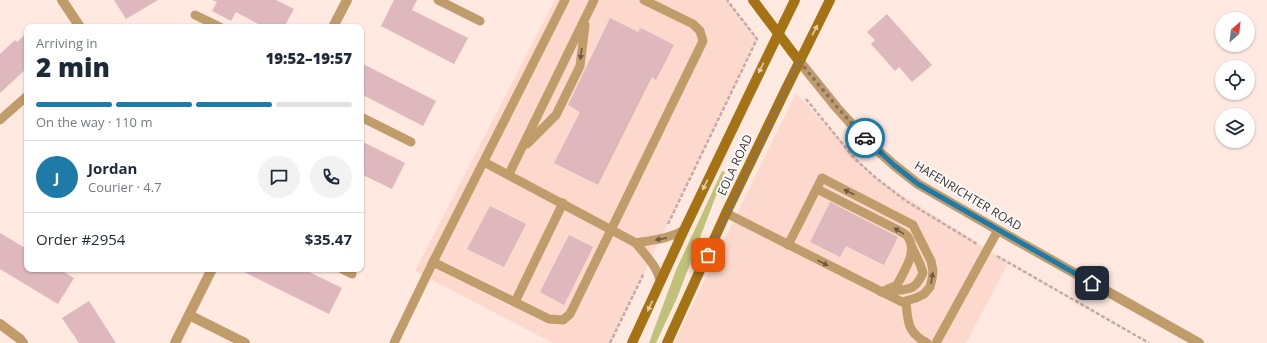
<!DOCTYPE html>
<html lang="en">
<head>
<meta charset="utf-8">
<style>
  body { margin:0; font-family:"Open Sans",sans-serif; background:#f2f2f3; color:#1f2937; height:100vh; display:flex; flex-direction:column; font-size:15px; white-space:nowrap }
  * { box-sizing:border-box; margin:0 }
  p { font-size:13px; color:#747a83 }
  .icon { flex:none; width:22px; height:22px; fill:none; stroke:currentColor; stroke-width:2; stroke-linecap:round; stroke-linejoin:round }
  .map { position:relative; flex:1; overflow:hidden }
  .drawer { position:absolute; left:24px; top:24px; width:340px; height:248px; display:flex; flex-direction:column; background:#fff; border-radius:8px; box-shadow:0 1px 3px #0004 }
  .drawer>* { flex:none }
  .needle { width:26px; rotate:28deg }
  .controls { position:absolute; left:1215px; top:12px; display:grid; gap:8px }
  .controls a { display:grid; place-items:center; width:40px; height:40px; border-radius:50%; background:#fff; box-shadow:0 1px 3px #0004; font-size:20px }
  .pin { position:absolute; display:grid; place-items:center; width:34px; height:34px; color:#fff; margin:-17px; border-radius:8px; box-shadow:0 2px 6px #0006 }
  .courier { position:absolute; display:grid; place-items:center; width:40px; height:40px; margin:-20px; border:3px solid #1e7ba8; border-radius:50%; background:#fff; color:#222; box-shadow:0 1px 5px #0007 }
  .overview em { font-style:normal; font-weight:800 }
  .overview div { display:flex; flex-direction:column-reverse }
  .overview { display:flex; align-items:center; justify-content:space-between; height:68px; padding:0 12px }
  h1 { font-size:26px; font-weight:800; line-height:30px }
  .bar { display:grid; grid-template-columns:repeat(4,1fr); gap:6px 4px; align-content:center; height:48px; padding:0 12px }
  .bar i { height:5px; border-radius:3px; background:#e0e1e3 }
  .bar .selected { background:#1e7ba8 }
  .bar p { grid-column:span 4 }
  .line { display:flex; align-items:center; gap:10px; padding:0 12px; border-top:1px solid #e0e1e3 }
  .line div { flex:1 }
  .round { display:grid; place-items:center; flex:none; width:42px; height:42px; border-radius:21px; background:#f2f2f3 }
  .map>svg:first-child { display:block }
  .built { fill:#fcd9cc }
  .green { fill:#c1c279 }
  .building { fill:#deb8bd }
  .lines { fill:none; stroke-linecap:round; stroke-linejoin:round }
  .path { stroke:#c1ada6; stroke-width:2.5; stroke-dasharray:4 2; stroke-linecap:butt }
  .lane { stroke:#bf9c6a; stroke-width:9 }
  .street { stroke:#bf9c6a; stroke-width:10 }
  .secondary { stroke:#a57214; stroke-width:10 }
  .oneway { fill:#deccab }
  .oneway2 { fill:#6d5843 }
  .done { stroke:#84736d; stroke-width:4; stroke-dasharray:0 7.2 }
  .route { stroke:#1e7ba8; stroke-width:5 }
  .labels { text-anchor:middle; stroke-width:3.5; stroke-linejoin:round; paint-order:stroke }
  .street-label { font-size:12px; fill:#41332e; stroke:#fcfcfc }
</style>
</head>
<body>
<div class="map">
<svg width="1267" height="343" viewBox="0 0 1267 343">
  <rect width="100%" height="100%" fill="#ffe9e1"/>
  <g class="built">
    <polygon points="555,0 727,0 757,39 610,343 553,343 415,271"/>
    <polygon points="796,93 876,178 1008,263 966,343 674,343"/>
  </g>
  <polygon class="green" points="722,171 725,172 677,298 656,343 649,343 676,270"/>
  <g class="building">
    <polygon points="114,0 158,0 126,19"/>
    <polygon points="212,0 276,0 294,9 284,27 264,27 236,12 231,21 212,11 217,2"/>
    <polygon points="394,0 417,0 412,10 468,38 454,64 381,26"/>
    <polygon points="887,14 932,65 912,82 899,67 895,71 871,44 875,40 867,32"/>
    <polygon points="610,18 638,32 641,28 674,45 656,80 652,77 598,185 554,163 580,112 568,105"/>
    <polygon points="27,33 27,68 0,93 0,54 15,40 17,42"/>
    <polygon points="361,63 436,101 423,126 361,94"/>
    <polygon points="361,141 405,163 392,189 361,174"/>
    <polygon points="830,202 898,237 884,265 846,246 840,257 810,242"/>
    <polygon points="490,206 526,224 504,267 467,249"/>
    <polygon points="0,233 27,249 27,269 59,269 74,278 58,304 0,269"/>
    <polygon points="569,235 593,247 564,305 540,292"/>
    <polygon points="238,269 303,269 342,288 329,314"/>
    <polygon points="89,301 116,343 79,343 62,318"/>
  </g>
  <g class="lines">
    <g class="path">
      <polyline points="806,99 855,159 876,178 906,201 977,244"/>
      <polyline points="668,224 757,39 727,0"/>
      <polyline points="997,256 1149,343"/>
      <polyline points="610,343 644,273"/>
    </g>
    <g class="lane">
      <polyline points="438,0 480,21"/>
      <polyline points="195,15 220,27"/>
      <polyline points="361,117 411,142"/>
      <polyline points="0,120 27,96"/>
      <polyline points="527,144 556,115 580,66 585,25"/>
      <path d="M484,162L636,243C644,254 658,267 660,281"/>
      <polyline points="509,174 594,0"/>
      <path d="M817,189L898,230C901,232 906,234 908,237C918,252 904,271 897,285L881,292"/>
      <polyline points="726,213 902,302 916,298 924,294 930,287 932,279 933,271 931,261 913,225 822,178 788,245"/>
      <path d="M636,243C653,240 669,239 684,230"/>
      <polyline points="433,262 549,319 563,320 570,314 703,41 700,31 693,24 644,0"/>
      <polyline points="342,269 352,274"/>
      <path d="M891,291C909,289 915,291 923,273L920,264L912,247"/>
      <polyline points="515,302 563,203"/>
      <path d="M906,302C908,322 907,332 927,343"/>
      <polyline points="394,343 433,262 565,0"/>
      <polyline points="936,343 998,230"/>
    </g>
    <g class="street">
      <polyline points="62,0 80,27"/>
      <polyline points="333,27 347,0"/>
      <polyline points="799,61 837,108 866,140 894,165 918,184 998,230 1199,343"/>
      <polyline points="189,315 245,343"/>
      <polyline points="0,324 20,339 23,343"/>
      <polyline points="175,343 212,269"/>
    </g>
    <g class="secondary">
      <polyline points="753,0 799,61"/>
      <polyline points="632,343 684,230 769,53 795,0"/>
      <polyline points="667,343 726,213 783,95 830,0"/>
    </g>
  </g>
  <defs><path id="oneway-solid" d="M-6-.8H1V-3.2L6.5 0L1 3.2V.8H-6Z"/></defs>
  <g class="oneway">
    <use href="#oneway-solid" transform="translate(815 30) rotate(-63)"/>
    <use href="#oneway-solid" transform="translate(761 68) rotate(116)"/>
    <use href="#oneway-solid" transform="translate(705 185) rotate(116)"/>
    <use href="#oneway-solid" transform="translate(650 306) rotate(115)"/>
  </g>
  <g class="oneway2">
    <use href="#oneway-solid" transform="translate(581 54) rotate(98)"/>
    <use href="#oneway-solid" transform="translate(849 192) rotate(-153)"/>
    <use href="#oneway-solid" transform="translate(899 231) rotate(-148)"/>
    <use href="#oneway-solid" transform="translate(661 239) rotate(169)"/>
    <use href="#oneway-solid" transform="translate(823 263) rotate(27)"/>
    <use href="#oneway-solid" transform="translate(932 278) rotate(-80)"/>
  </g>
  <g class="lines">
    <polyline class="done" points="708,255 799,61 838,108 865,138"/>
    <polyline class="route" points="865,138 894,165 918,184 1092,283"/>
  </g>
  <g class="labels">
    <g class="street-label">
      <text transform="translate(735 165) rotate(-65)" y="4">EOLA ROAD</text>
      <text transform="translate(968 196) rotate(31)" y="4">HAFENRICHTER ROAD</text>
    </g>
  </g>
</svg>
<div class="controls">
<a><svg class="needle" viewBox="-14 -14 28 28"><path d="M0-13l5 13h-10z" fill="#e53935"/><path d="M0 13l5-13h-10z" fill="#747a83"/></svg></a>
<a><svg class="icon" aria-label="locate" viewBox="0 0 24 24"><circle cx="12" cy="12" r="6"/><path d="M12 2v4M12 18v4M2 12h4M18 12h4"/></svg></a>
<a><svg class="icon" aria-label="layers" viewBox="0 0 24 24"><path d="M12 4l9 5-9 5-9-5zM3 14l9 5 9-5"/></svg></a>
</div>
<div class="pin" style="left:708px;top:255px;background:#ea580c"><svg class="icon" aria-label="bag" viewBox="0 0 24 24"><path d="M5 8h14l-1 12H6zM9 8a3 3 0 0 1 6 0"/></svg></div>
<div class="pin" style="left:1092px;top:283px;background:#1f2937"><svg class="icon" aria-label="home" viewBox="0 0 24 24"><path d="M3 11l9-7 9 7M6 9v11h12V9"/></svg></div>
<div class="courier" style="left:865px;top:138px"><svg class="icon" aria-label="car" viewBox="0 0 24 24"><path d="M5 17H2v-5l4-1 3-4h7l3 4 3 1v5h-3M9 17h6M6 11h13"/><circle cx="7" cy="17" r="2"/><circle cx="17" cy="17" r="2"/></svg></div>
<section class="drawer">
<div class="overview"><div><h1>2 min</h1><p>Arriving in</p></div><em>19:52–19:57</em></div>
<div class="bar"><i class="selected"></i><i class="selected"></i><i class="selected"></i><i></i><p>On the way · 110 m</p></div>
<div class="line" style="height:72px"><b class="round" style="background:#1e7ba8;color:#fff">J</b><div><b>Jordan</b><p>Courier · 4.7</p></div><a class="round"><svg class="icon" aria-label="chat" viewBox="0 0 24 24"><path d="M4 5h16v11H9l-5 4z"/></svg></a><a class="round"><svg class="icon" aria-label="phone" viewBox="0 0 24 24"><path d="M5 4h4l2 5-3 2q2 4 5 5l2-3 5 2v4C11 20 4 13 5 4z"/></svg></a></div>
<div class="line" style="height:52px"><div>Order #2954</div><b>$35.47</b></div>
</section>
</div>
</body>
</html>
